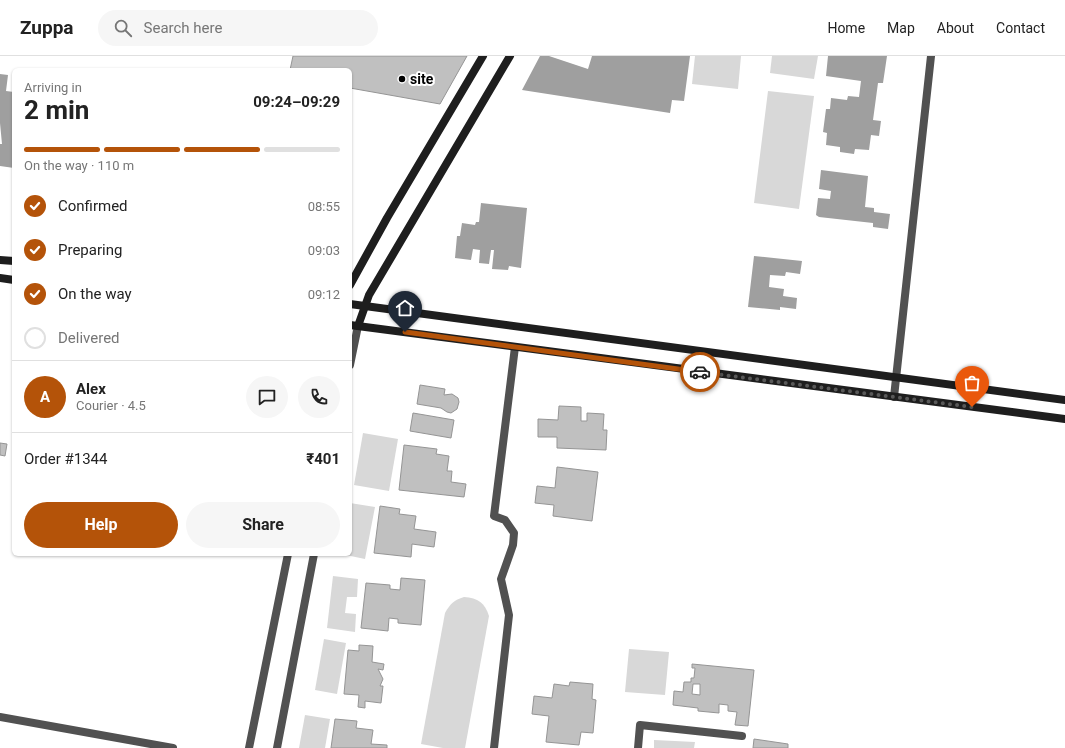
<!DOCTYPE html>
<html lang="en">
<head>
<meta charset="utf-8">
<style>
  body { margin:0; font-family:Roboto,sans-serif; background:#f6f6f6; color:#222; height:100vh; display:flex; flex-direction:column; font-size:15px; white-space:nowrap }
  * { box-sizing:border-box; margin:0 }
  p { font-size:13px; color:#767676 }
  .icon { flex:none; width:22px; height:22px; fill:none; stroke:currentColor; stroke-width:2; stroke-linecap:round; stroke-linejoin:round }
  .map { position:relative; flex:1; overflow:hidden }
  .sheet { position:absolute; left:12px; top:12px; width:340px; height:488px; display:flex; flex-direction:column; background:#fff; border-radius:6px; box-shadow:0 1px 3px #0004 }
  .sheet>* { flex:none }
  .pin { position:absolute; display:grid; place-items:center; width:34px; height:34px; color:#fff; margin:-41px -17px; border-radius:50% 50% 50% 0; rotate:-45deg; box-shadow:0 0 4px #0007 }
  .pin .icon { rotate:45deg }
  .courier { position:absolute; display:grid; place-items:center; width:40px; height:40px; margin:-20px; border:3px solid #b45309; border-radius:50%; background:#fff; color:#222; box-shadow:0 1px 5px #0007 }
  .overview em { font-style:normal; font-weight:700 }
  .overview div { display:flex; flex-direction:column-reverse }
  .overview { display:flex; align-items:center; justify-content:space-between; height:68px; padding:0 12px }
  h1 { font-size:26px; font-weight:700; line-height:30px }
  .bar { display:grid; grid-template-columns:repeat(4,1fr); gap:6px 4px; align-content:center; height:48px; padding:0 12px }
  .bar i { height:5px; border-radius:3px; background:#e0e0e0 }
  .bar .active { background:#b45309 }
  .bar p { grid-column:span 4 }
  .line { display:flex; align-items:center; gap:10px; padding:0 12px; border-top:1px solid #e0e0e0 }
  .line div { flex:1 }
  .round { display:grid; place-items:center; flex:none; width:42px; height:42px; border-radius:21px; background:#f6f6f6 }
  ol { padding:0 12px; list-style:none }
  li { display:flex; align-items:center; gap:12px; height:44px }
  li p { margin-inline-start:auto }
  li .icon { padding:4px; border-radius:50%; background:#b45309; color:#fff; stroke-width:4 }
  li:last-child { color:#767676 }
  li i { width:22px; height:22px; border:2px solid #e0e0e0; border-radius:50% }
  .action { display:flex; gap:8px; margin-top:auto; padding:8px 12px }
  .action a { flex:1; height:46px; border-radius:24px; background:#b45309; color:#fff; font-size:16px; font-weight:700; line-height:46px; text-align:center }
  .action a+a { background:#f6f6f6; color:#222 }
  header { display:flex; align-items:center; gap:24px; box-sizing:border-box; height:56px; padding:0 20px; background:#fff; border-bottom:1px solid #e0e0e0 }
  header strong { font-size:19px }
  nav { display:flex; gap:22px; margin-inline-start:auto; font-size:14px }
  .search { width:280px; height:36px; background:#f6f6f6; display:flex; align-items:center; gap:10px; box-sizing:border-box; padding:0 14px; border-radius:22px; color:#767676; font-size:15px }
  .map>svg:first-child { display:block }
  .green { fill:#d8d8d8 }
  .water { fill:#9f9f9f }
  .building { fill:#c0c0c0; stroke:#959595; fill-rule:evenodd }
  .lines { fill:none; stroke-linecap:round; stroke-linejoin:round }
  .minor { stroke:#515151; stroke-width:8 }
  .tertiary { stroke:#515151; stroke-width:8 }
  .secondary { stroke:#1e1e1e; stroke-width:8 }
  .done { stroke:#595959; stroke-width:4; stroke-dasharray:0 7.2 }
  .route { stroke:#b45309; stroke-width:5 }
  .poi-dot { fill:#000; stroke:#fff; stroke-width:1.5 }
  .labels { text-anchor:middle; stroke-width:4; stroke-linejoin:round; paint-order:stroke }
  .poi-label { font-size:14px; font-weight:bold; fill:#000; stroke:#fff; text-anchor:start }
</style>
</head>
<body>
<header>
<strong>Zuppa</strong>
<div class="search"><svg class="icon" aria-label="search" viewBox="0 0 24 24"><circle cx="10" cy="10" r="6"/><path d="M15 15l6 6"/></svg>Search here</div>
<nav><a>Home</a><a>Map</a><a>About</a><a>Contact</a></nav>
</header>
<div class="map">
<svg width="1065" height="692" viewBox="0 0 1065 692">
  <rect width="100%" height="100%" fill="#fff"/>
  <g class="green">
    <polygon points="695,0 741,0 738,33 692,28"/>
    <polygon points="772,0 818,0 814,23 770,17"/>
    <polygon points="768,35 814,40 799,153 754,147"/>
    <polygon points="363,377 398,383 389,435 354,429"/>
    <polygon points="350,447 375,451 365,503 341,498 350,498"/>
    <polygon points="333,520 358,523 357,541 347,541 345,557 356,558 355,576 327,572"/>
    <path d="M464,541C478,542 485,547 489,560L465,692H443L421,688L445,557C450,548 454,544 464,541Z"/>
    <polygon points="324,583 346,587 337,638 315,634"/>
    <polygon points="629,593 669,596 665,639 625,636"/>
    <polygon points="305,659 330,663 325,692 299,692"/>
    <polygon points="654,684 695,686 694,692 654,692"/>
  </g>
  <g class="water">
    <polygon points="540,0 549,0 588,13 592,0 690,0 684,45 672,44 670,57 522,34"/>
    <polygon points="828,0 887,0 883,27 878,27 873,64 881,65 879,80 871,79 869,94 855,93 854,98 840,96 840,91 826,89 827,77 823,76 826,53 830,53 831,42 847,44 848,40 859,41 861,25 826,20"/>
    <polygon points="0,18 8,19 6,35 14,36 14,112 0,110 0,88 2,88 0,67"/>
    <polygon points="821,114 868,120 865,151 874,152 874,156 890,158 888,173 873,171 873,167 819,161 816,159 818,142 830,143 831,135 819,133"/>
    <polygon points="481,147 527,152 521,212 509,210 508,214 492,213 494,194 491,194 489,208 479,207 480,194 473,193 471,204 455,202 457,180 460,180 462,167 475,169 476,166 479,166"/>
    <polygon points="754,200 802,205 800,218 786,216 785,220 770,219 769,231 784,233 783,240 797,242 796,253 780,251 780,254 748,251"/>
  </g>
  <g class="building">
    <polygon points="293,0 467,0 440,48 350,32 350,14 290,14"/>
    <polygon points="420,329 445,333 444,339 452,338 458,342 459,346 457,353 451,357 447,356 441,352 417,348"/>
    <polygon points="559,350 581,351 581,365 587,365 587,357 604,358 603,374 607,374 606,394 557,392 557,381 538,381 538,363 558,364"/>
    <polygon points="413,357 454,364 451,382 410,375"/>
    <polygon points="0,387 7,388 5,400 0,399"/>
    <polygon points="404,389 437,393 436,398 449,400 447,415 452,415 451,426 466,428 464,441 399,434"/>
    <polygon points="557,411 598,416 592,465 553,460 554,449 535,447 537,430 555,432"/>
    <polygon points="380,450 400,453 399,458 416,460 414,473 436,476 434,491 412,488 411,501 374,497"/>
    <polygon points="401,522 425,524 421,569 398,567 398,563 389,562 388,575 361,572 366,527 390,529 390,533 400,534"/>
    <polygon points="359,589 373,590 372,606 384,608 383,614 378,613 383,623 380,630 383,630 381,647 365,645 365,652 358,651 359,639 344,638 348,594 359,595"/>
    <path d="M692,608L754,614L748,670L735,669L737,656L728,655V649L719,648V657L698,655V652L673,649L674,635L683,636L684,626H691V622H694L695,612H692ZM693,628H700V639L692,638Z"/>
    <polygon points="570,626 593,628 592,643 596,644 593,677 581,676 579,689 546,686 549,660 532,658 534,640 552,642 554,628 569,630"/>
    <polygon points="335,663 357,665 356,672 373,674 371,688 387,689 387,692 331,692"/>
    <polygon points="754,683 788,688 788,692 753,692"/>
  </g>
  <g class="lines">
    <g class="minor">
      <polyline points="894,341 931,0"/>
      <polyline points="0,661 173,692"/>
      <polyline points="494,692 509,559 501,523 513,489 514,477 505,464 494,460 515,291"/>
      <polyline points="638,692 640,669 742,680"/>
    </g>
    <g class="tertiary">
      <polyline points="350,309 358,270"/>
      <polyline points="249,692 288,498"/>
      <polyline points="277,692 314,498"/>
    </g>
    <g class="secondary">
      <polyline points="0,204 14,205"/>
      <polyline points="0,222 14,224"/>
      <polyline points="350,229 387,162 483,0"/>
      <polyline points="350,248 1065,344"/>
      <polyline points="350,269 1065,363"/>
      <polyline points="358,270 369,239 510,0"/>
    </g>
  </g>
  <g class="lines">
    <polyline class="done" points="700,316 972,351"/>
    <polyline class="route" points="405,276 700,316"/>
  </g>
  <circle class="poi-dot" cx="402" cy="23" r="4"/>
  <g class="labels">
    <g class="poi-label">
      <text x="410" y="28">site</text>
    </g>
  </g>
</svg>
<div class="pin" style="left:972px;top:351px;background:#ea580c"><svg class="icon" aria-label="bag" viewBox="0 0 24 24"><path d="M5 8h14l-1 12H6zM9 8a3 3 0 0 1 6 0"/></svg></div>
<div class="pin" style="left:405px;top:276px;background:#1f2937"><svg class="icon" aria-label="home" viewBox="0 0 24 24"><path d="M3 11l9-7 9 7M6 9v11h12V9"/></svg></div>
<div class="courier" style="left:700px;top:316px"><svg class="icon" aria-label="car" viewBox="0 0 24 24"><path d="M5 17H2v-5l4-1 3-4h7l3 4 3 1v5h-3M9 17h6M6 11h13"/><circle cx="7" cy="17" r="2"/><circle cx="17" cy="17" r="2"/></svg></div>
<section class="sheet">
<div class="overview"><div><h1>2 min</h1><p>Arriving in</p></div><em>09:24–09:29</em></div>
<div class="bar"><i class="active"></i><i class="active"></i><i class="active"></i><i></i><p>On the way · 110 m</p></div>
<ol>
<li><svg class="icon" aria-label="check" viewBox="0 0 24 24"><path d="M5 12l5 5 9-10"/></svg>Confirmed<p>08:55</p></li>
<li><svg class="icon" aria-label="check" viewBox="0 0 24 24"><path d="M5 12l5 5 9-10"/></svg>Preparing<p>09:03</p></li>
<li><svg class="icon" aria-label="check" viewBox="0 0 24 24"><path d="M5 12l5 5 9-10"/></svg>On the way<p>09:12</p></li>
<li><i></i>Delivered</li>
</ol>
<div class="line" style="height:72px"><b class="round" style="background:#b45309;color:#fff">A</b><div><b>Alex</b><p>Courier · 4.5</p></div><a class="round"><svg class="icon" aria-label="chat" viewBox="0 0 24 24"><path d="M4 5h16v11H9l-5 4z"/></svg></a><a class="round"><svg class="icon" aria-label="phone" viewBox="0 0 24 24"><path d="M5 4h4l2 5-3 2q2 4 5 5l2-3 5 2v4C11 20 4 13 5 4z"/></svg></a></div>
<div class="line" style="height:52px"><div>Order #1344</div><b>₹401</b></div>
<div class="action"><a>Help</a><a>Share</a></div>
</section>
</div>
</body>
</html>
